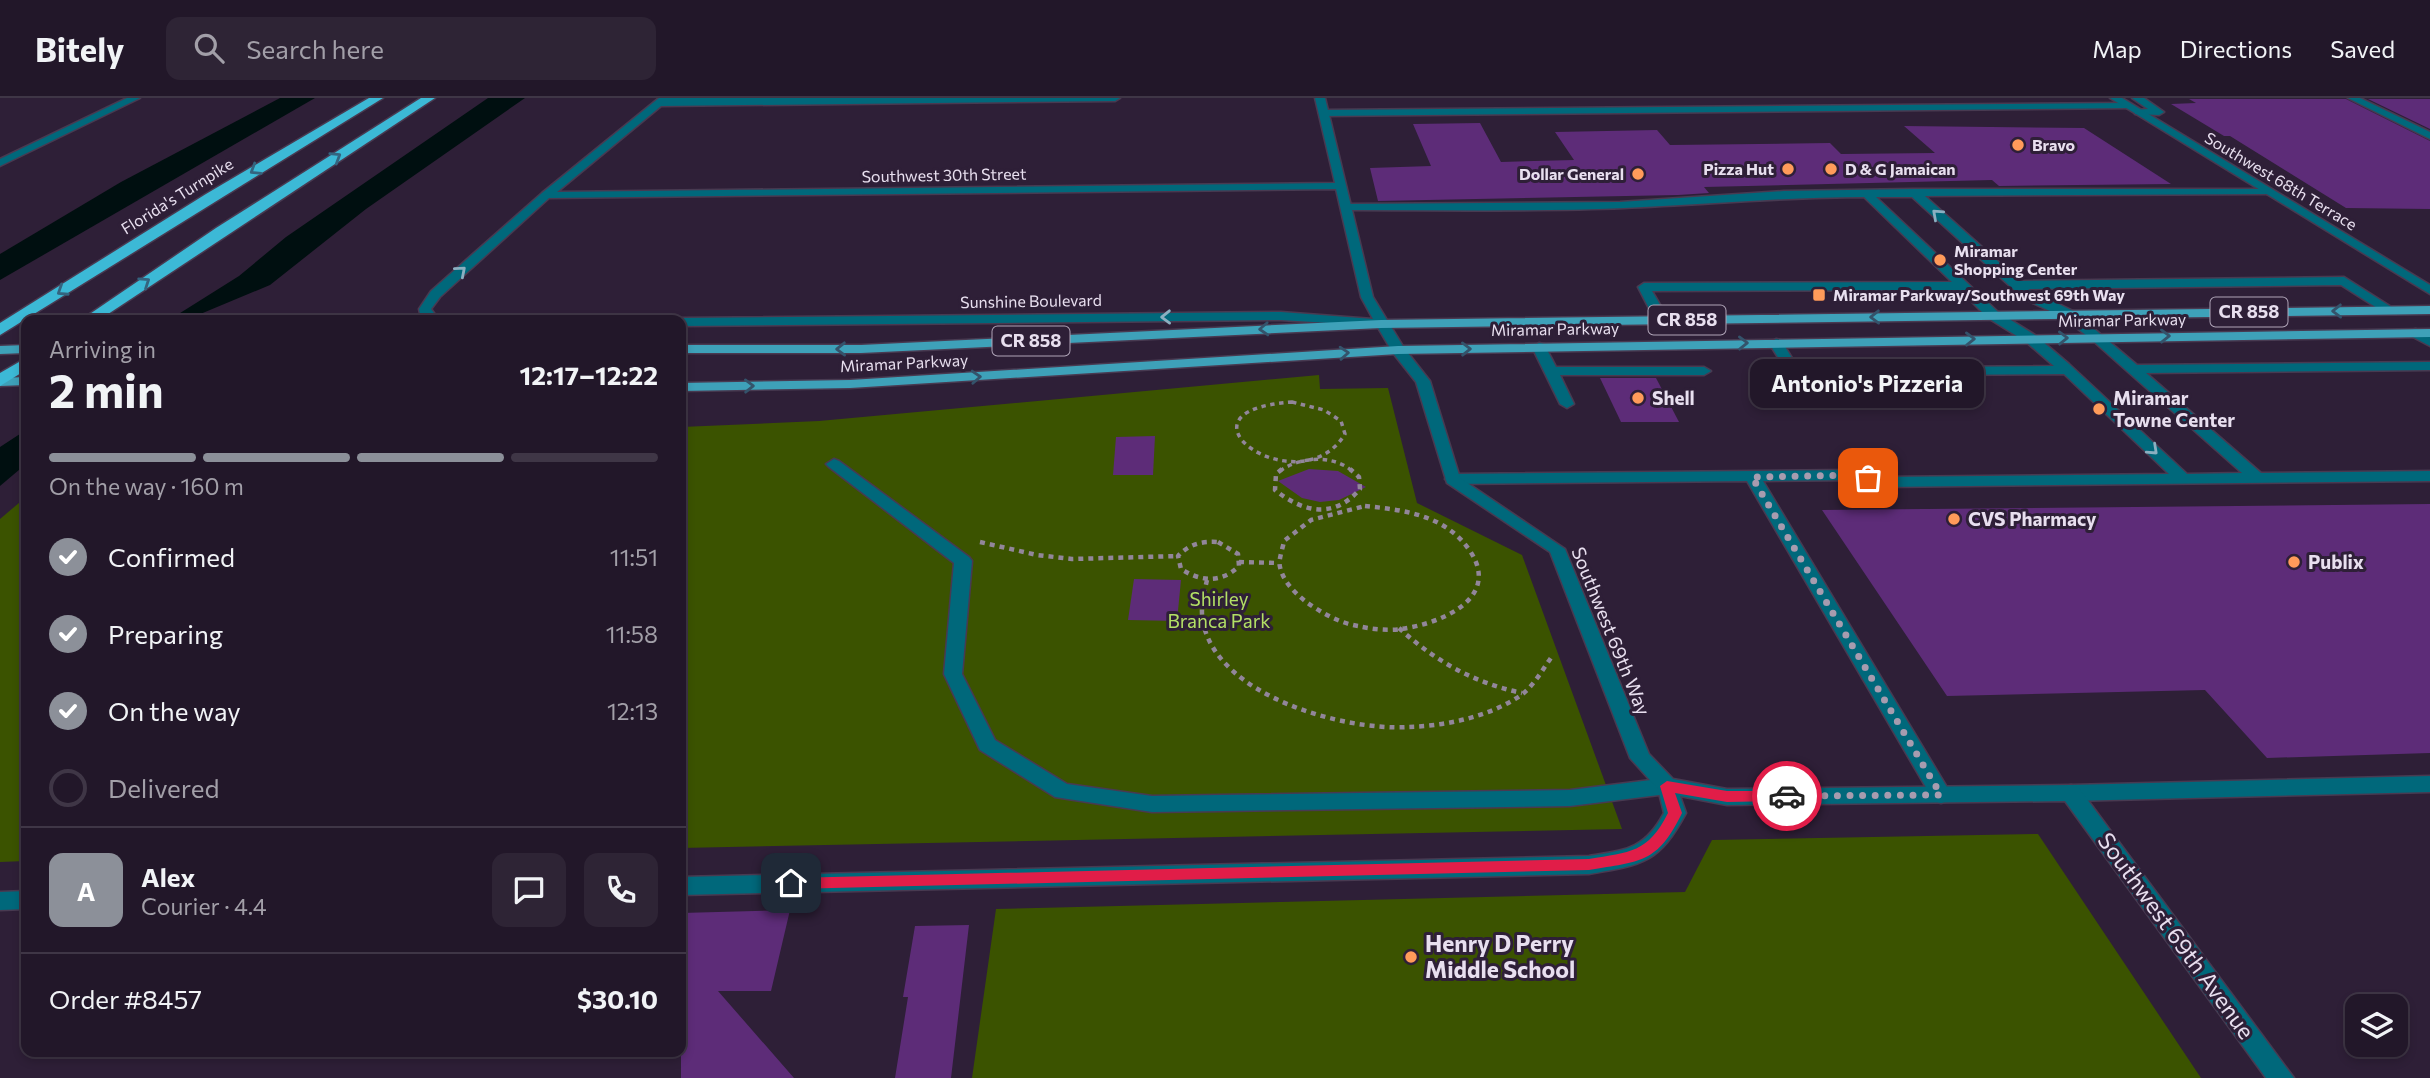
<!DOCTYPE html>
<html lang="en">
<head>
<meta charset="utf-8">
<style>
  body { margin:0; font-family:Commissioner,sans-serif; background:#2e2435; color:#f1f3f6; height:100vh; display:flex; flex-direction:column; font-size:26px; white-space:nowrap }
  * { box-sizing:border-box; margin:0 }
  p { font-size:23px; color:#a29fa8 }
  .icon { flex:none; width:38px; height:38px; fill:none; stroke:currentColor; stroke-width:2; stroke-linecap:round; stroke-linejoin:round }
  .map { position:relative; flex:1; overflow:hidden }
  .sheet { position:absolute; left:21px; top:217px; width:665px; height:742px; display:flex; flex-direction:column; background:#221729; border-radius:14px; box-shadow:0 4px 10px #0003,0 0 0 2px #3f3646 }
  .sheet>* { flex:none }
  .tools { position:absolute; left:2345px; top:896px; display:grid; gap:14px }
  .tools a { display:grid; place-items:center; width:63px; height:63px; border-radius:14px; background:#221729; box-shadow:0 4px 10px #0003,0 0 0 2px #3f3646; font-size:35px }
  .pin { position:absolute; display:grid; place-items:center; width:60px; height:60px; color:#fff; margin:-30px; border-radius:14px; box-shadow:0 4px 10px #0006 }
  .courier { position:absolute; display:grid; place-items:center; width:70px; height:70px; margin:-35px; border:5px solid #e11d48; border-radius:50%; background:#fff; color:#222; box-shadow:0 2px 9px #0007 }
  .bubble { position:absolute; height:49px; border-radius:14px; background:#221729; box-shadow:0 4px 10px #0003,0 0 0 2px #3f3646; font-size:23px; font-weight:700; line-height:49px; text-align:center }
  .headline em { font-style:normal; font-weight:700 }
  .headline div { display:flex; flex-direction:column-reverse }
  .headline { display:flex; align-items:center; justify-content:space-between; height:119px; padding:0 28px }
  h1 { font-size:46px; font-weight:700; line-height:52px }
  .bar { display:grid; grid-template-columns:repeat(4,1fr); gap:10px 7px; align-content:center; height:84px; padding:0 28px }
  .bar i { height:9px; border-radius:5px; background:#3f3646 }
  .bar .current { background:#8c9099 }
  .bar p { grid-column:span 4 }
  .line { display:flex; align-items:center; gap:18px; padding:0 28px; border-top:2px solid #3f3646 }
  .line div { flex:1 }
  .round { display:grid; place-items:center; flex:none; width:74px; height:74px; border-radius:14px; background:#2e2435 }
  ol { padding:0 28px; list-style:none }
  li { display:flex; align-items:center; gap:21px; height:77px }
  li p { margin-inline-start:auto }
  li .icon { padding:7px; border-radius:50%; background:#8c9099; color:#fff; stroke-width:4 }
  li:last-child { color:#a29fa8 }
  li i { width:38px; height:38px; border:4px solid #3f3646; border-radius:50% }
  header { display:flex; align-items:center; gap:42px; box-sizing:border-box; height:98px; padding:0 35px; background:#221729; border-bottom:2px solid #3f3646 }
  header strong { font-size:33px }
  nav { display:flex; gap:38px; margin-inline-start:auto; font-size:24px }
  .search { width:490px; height:63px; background:#2e2435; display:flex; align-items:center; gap:18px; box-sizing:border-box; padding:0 24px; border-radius:14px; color:#a29fa8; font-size:26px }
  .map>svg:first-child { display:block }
  .green { fill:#3b5300 }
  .water { fill:#000f10 }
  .building { fill:#5d2c78 }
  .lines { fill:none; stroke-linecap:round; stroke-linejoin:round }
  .lane-casing { stroke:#483a51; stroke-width:3 }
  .street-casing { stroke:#483a51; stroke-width:3 }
  .primary-casing { stroke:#483a51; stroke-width:3 }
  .highway-casing { stroke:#483a51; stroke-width:3 }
  .path-far1 { stroke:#92869a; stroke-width:3.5; stroke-dasharray:4.5 4.5; stroke-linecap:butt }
  .path { stroke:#92869a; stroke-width:4.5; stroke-dasharray:5 5; stroke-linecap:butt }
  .lane { fill:#00687b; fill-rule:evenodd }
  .street { fill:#00687b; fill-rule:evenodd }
  .primary { fill:#3ea1b9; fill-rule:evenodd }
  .highway { fill:#3cb9d6; fill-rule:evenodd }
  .oneway { stroke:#34647f }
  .oneway2 { stroke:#8bafc1 }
  .oneway3 { stroke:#34536b }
  .route { fill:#e11d48 }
  .done { stroke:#a79caf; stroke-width:7; stroke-dasharray:0 12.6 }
  .poi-dot { fill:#ff9b5a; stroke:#2e1f37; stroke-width:2.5 }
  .labels { text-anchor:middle; stroke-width:6; stroke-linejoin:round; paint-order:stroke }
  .far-poi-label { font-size:16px; font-weight:bold; fill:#e8dfef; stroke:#2e1f37; text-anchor:start }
  .far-street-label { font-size:16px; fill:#e8dfef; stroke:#2e1f37 }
  .shield { fill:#2e1f37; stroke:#b0a5b8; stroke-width:2 }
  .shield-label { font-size:18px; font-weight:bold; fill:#e8dfef }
  .poi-label { font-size:19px; font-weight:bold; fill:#e8dfef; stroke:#2e1f37; text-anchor:start }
  .park-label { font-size:19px; fill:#b3e065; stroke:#2e1f37 }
  .street-label { font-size:19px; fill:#e8dfef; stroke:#2e1f37 }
  .near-street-label { font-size:23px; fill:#e8dfef; stroke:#2e1f37 }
  .near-poi-label { font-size:23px; font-weight:bold; fill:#e8dfef; stroke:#2e1f37; text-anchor:start }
</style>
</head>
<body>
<header>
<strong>Bitely</strong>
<div class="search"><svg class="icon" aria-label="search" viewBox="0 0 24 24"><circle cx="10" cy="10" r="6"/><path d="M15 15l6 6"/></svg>Search here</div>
<nav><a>Map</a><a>Directions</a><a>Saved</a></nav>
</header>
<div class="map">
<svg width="2430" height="980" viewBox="0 0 2430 980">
  <rect width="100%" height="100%" fill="#2e1f37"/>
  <g class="green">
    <polygon points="1319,277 1320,291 1388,290 1417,405 1522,457 1622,731 681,750 681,329 819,323"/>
    <polygon points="26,399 26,763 0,764 0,421"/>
    <polygon points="2038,736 2201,980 972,980 996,811 1685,794 1712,742"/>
  </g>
  <g class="water">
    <polygon points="280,0 315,0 0,182 0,156 121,84"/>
    <polygon points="488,0 525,0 366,111 270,187 186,222 169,222 239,178 286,139"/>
    <polygon points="26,332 26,366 0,388 0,349"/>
  </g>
  <g class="building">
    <polygon points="2189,1 2346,1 2430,43 2430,111 2346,110 2230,38 2224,38 2171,6 2196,5"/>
    <polygon points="2368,1 2430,1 2430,31"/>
    <polygon points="1480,25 1501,64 1574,62 1555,34 1657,32 1670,47 1830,45 1841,56 1935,55 1904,28 2084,30 2171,86 1999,88 1992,82 1704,89 1709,95 1678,97 1378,103 1370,70 1431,68 1413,26"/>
    <polygon points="1600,280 1656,280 1679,324 1621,324"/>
    <polygon points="1155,338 1153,377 1113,377 1116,339"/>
    <polygon points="1309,371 1338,373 1366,389 1339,402 1320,404 1302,400 1278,383"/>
    <polygon points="2430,406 2430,655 2267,660 2205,592 1947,598 1822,412"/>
    <polygon points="1134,481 1181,482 1177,523 1128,522"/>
    <polygon points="790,812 771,893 718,893 794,980 681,980 681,815"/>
    <polygon points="969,827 951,980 895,980 908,899 903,899 915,828"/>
  </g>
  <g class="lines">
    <defs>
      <g id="lane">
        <polygon points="2132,0 2144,0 2164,14 2159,17 2135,16 2135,12 2148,11"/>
        <polygon points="2129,5 2134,8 2132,10 1324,18 1319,15 1324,12"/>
        <path d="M1913,91H2271L2273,93L2267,96L1925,98L2020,183L2344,179L2396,212L2390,216L2385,215L2341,187L2028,191L2073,213L2137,267L2430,264V272L2146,275L2261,375L2430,373V383L1882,389L1854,382L1763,383L1948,691L1951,697L1948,703L1941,705L1934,703L1747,383L1453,386L1445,381L1453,376L1854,372L1882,379L2169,376L2064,276L1794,278L1789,277L1769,245L1776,241L1781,242L1798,270L2054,268L2025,243L1988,220L1960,192L1652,193L1669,222L1662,226L1655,222L1638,189L1644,185L1952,184L1864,99C1783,99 1704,107 1624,110C1532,114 1439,112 1347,112L1341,109L1347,106L1620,104L1784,93ZM1876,99H1912L2024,201L2063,219L2092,242L2242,375L2187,376L2069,266L2035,237L1998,214Z"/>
        <polygon points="2416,231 2430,238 2430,248 2411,238 2411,232"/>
        <polygon points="1539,245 1544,246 1556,269 1704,269 1711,273 1704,277 1560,277 1574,306 1567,310 1560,306 1532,249"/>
        <polygon points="834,361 839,363 969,459 972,463 962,576 995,642 1067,686 1152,698 1570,692 1667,680 1674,683 1677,688 1674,693 1667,696 1570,708 1152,714 1055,699 980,652 944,576 954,465 829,369 826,366"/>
        <polygon points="2430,678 2430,694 2071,703 2064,701 2061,695 2064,689 2071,687"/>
      </g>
      <g id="street">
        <polygon points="127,0 140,0 0,68 0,61"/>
        <path d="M659,0H1120L1115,3L661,8L557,94L1335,85L1315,0H1325L1373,199L1404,250L1430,283L1460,380L1565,451L1649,656L1673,681L1727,691L2071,687L2078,689L2294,980H2266L2065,703L1727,707L1680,698L1686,715C1659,765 1643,767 1589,776L681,797V779L1589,758C1626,752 1645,751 1664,715L1658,691L1630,660L1550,454L1447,385L1416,284L1393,255L1377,228L1281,222L681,228V222H676L681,220L1281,214L1373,221L1361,199L1336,91L549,100L440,199L431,211L439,222L421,220L419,211L431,193L542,95Z"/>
        <polygon points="2110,0 2122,0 2430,187 2430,196"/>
        <polygon points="2348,0 2360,0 2430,34 2430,41"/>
        <polygon points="26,793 26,811 0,812 0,794"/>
      </g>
      <g id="primary">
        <polygon points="2430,208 2430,216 1381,230 861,255 681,255 681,247 861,247 1381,222"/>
        <polygon points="2430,231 2430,239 1398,256 850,290 681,293 681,285 850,282 1398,248"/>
        <polygon points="26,247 26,255 0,256 0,248"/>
        <polygon points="26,279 26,287 0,288 0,280"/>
      </g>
      <g id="highway">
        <polygon points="369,0 383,0 0,237 0,225 206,96"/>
        <polygon points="421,0 435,0 99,222 81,222 216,130"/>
        <polygon points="26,260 26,272 0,288 0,275"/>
      </g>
    </defs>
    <use href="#lane" class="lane-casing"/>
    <use href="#street" class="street-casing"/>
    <use href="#primary" class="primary-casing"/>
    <use href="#highway" class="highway-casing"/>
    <g class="path-far1">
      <path d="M1292,304L1324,312L1341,323L1345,336C1300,410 1160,313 1292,304Z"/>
      <path d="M1280,373C1299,359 1333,356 1352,373"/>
    </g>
    <g class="path">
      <path d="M1282,371L1276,376L1275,392C1303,414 1333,422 1360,391L1359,379L1350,371"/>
      <path d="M1365,408C1404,412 1446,417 1470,453C1502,501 1439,526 1401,531C1388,533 1370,531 1358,528C1339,525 1320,514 1305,503C1294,494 1283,483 1280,469C1278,462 1283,450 1284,443L1311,422Z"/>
      <polyline points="980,444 1037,457 1072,461 1178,458"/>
      <path d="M1218,444L1238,456L1239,468C1222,485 1201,484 1181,471L1178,458C1189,446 1202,443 1218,444Z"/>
      <polyline points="1239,464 1279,465"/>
      <path d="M1207,482C1204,495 1200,510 1203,524C1217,598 1344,633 1408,629C1443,628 1484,620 1515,601C1532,592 1542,572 1553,557"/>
      <path d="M1399,530C1435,563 1474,585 1522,595"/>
    </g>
    <use href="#lane" class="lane"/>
    <use href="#street" class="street"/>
    <use href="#primary" class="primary"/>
    <use href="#highway" class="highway"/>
  </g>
  <defs><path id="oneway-chevron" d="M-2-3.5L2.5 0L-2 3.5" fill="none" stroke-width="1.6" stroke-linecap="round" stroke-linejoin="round" transform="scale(1.75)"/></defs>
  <g class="oneway">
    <use href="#oneway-chevron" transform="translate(336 59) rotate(-32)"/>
    <use href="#oneway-chevron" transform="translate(255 72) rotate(148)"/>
    <use href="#oneway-chevron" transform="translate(145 184) rotate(-34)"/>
    <use href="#oneway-chevron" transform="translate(62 193) rotate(147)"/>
  </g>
  <g class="oneway2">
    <use href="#oneway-chevron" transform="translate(1937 116) rotate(-138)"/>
    <use href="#oneway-chevron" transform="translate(461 173) rotate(-41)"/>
    <use href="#oneway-chevron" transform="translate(1166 219) rotate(179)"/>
    <use href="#oneway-chevron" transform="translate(2153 352) rotate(43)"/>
  </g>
  <g class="oneway3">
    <use href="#oneway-chevron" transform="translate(2337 213) rotate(179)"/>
    <use href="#oneway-chevron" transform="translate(1875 219) rotate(179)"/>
    <use href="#oneway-chevron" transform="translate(1264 231) rotate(177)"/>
    <use href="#oneway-chevron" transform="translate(2165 238) rotate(-1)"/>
    <use href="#oneway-chevron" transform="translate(2063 240) rotate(-1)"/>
    <use href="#oneway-chevron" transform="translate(1970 241) rotate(-1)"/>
    <use href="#oneway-chevron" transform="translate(1743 245) rotate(-1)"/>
    <use href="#oneway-chevron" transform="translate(841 251) rotate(179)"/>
    <use href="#oneway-chevron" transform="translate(1466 251) rotate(-1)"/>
    <use href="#oneway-chevron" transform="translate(1344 255) rotate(-4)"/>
    <use href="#oneway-chevron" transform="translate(976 279) rotate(-3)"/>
    <use href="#oneway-chevron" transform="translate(749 288) rotate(-1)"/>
  </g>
  <path class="route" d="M1667,683L1727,693H1787L1794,698L1787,703L1727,704L1675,695L1682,715C1657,766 1641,763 1589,772L791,791L783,785L791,780L1589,761C1630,754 1648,755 1668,715L1660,688Z"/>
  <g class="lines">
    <polyline class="done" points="1787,698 1941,697 1752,379 1854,377 1868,380"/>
  </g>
  <g class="poi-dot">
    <circle cx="2018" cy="47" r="7"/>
    <circle cx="1788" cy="71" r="7"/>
    <circle cx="1831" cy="71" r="7"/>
    <circle cx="1638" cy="76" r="7"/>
    <circle cx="1940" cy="162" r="7"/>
    <rect x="1812" y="190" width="14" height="14" rx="3.5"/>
    <circle cx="1638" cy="300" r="7"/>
    <circle cx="2099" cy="311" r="7"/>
    <circle cx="1954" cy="421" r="7"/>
    <circle cx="2294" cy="464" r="7"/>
    <circle cx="1411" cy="859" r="7"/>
  </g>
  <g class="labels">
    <g class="far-poi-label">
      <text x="2032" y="53">Bravo</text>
      <text x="1774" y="77" text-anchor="end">Pizza Hut</text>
      <text x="1845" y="77">D &amp; G Jamaican</text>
      <text x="1624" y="82" text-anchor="end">Dollar General</text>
      <text x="1954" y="159">Miramar<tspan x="1954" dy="18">Shopping Center</tspan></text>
      <text x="1833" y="203">Miramar Parkway/Southwest 69th Way</text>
    </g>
    <g class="far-street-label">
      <text transform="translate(944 77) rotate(-1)" y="6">Southwest 30th Street</text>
      <text transform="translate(2281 83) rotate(31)" y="6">Southwest 68th Terrace</text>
      <text transform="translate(177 98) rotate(-32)" y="6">Florida's Turnpike</text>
      <text transform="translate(1031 203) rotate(-1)" y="6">Sunshine Boulevard</text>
      <text transform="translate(2122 222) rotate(-1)" y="6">Miramar Parkway</text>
      <text transform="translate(1555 231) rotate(-1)" y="6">Miramar Parkway</text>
      <text transform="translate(904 265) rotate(-3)" y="6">Miramar Parkway</text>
    </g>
    <g class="shield">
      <rect x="2210.5" y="199.5" width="77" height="29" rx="5"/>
      <rect x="1648.5" y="207.5" width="77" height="29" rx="5"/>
      <rect x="992.5" y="228.5" width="77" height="29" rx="5"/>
    </g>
    <g class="shield-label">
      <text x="2249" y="220">CR 858</text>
      <text x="1687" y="228">CR 858</text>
      <text x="1031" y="249">CR 858</text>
    </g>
    <g class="poi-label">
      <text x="1652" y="307">Shell</text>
      <text x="2113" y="307">Miramar<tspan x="2113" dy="22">Towne Center</tspan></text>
      <text x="1968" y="428">CVS Pharmacy</text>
      <text x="2308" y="471">Publix</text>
    </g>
    <g class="park-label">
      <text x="1219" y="508">Shirley<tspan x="1219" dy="22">Branca Park</tspan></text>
    </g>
    <g class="street-label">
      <text transform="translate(1611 533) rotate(68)" y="7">Southwest 69th Way</text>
    </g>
    <g class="near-street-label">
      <text transform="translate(2176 838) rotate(54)" y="8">Southwest 69th Avenue</text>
    </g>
    <g class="near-poi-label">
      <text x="1425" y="854">Henry D Perry<tspan x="1425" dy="26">Middle School</tspan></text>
    </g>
  </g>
</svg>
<div class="tools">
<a><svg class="icon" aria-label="layers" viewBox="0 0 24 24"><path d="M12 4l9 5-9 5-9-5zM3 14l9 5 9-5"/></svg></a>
</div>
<div class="pin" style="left:1868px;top:380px;background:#ea580c"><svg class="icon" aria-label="bag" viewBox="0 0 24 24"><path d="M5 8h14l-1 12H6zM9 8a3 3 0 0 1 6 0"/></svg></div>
<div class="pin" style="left:791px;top:785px;background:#1f2937"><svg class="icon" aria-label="home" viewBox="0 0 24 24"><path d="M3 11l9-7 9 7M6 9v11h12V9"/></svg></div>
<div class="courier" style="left:1787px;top:698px"><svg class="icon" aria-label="car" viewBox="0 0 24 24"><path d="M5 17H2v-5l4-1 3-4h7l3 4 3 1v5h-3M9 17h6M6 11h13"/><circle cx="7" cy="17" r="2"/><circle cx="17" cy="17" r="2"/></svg></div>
<div class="bubble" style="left:1750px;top:261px;width:234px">Antonio's Pizzeria</div>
<section class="sheet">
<div class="headline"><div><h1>2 min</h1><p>Arriving in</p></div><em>12:17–12:22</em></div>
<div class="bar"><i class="current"></i><i class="current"></i><i class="current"></i><i></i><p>On the way · 160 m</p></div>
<ol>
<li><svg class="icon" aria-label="check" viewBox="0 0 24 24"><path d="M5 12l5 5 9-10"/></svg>Confirmed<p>11:51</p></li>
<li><svg class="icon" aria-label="check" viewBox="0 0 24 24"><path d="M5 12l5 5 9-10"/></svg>Preparing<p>11:58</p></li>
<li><svg class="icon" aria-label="check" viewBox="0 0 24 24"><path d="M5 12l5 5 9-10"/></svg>On the way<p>12:13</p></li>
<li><i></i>Delivered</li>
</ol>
<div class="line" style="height:126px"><b class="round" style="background:#8c9099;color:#fff">A</b><div><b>Alex</b><p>Courier · 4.4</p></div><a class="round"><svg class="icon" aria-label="chat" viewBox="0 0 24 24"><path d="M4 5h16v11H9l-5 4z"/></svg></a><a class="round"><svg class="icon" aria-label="phone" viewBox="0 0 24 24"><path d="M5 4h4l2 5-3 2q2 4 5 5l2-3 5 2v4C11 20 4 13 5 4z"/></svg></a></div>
<div class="line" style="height:91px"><div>Order #8457</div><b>$30.10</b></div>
</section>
</div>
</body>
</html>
